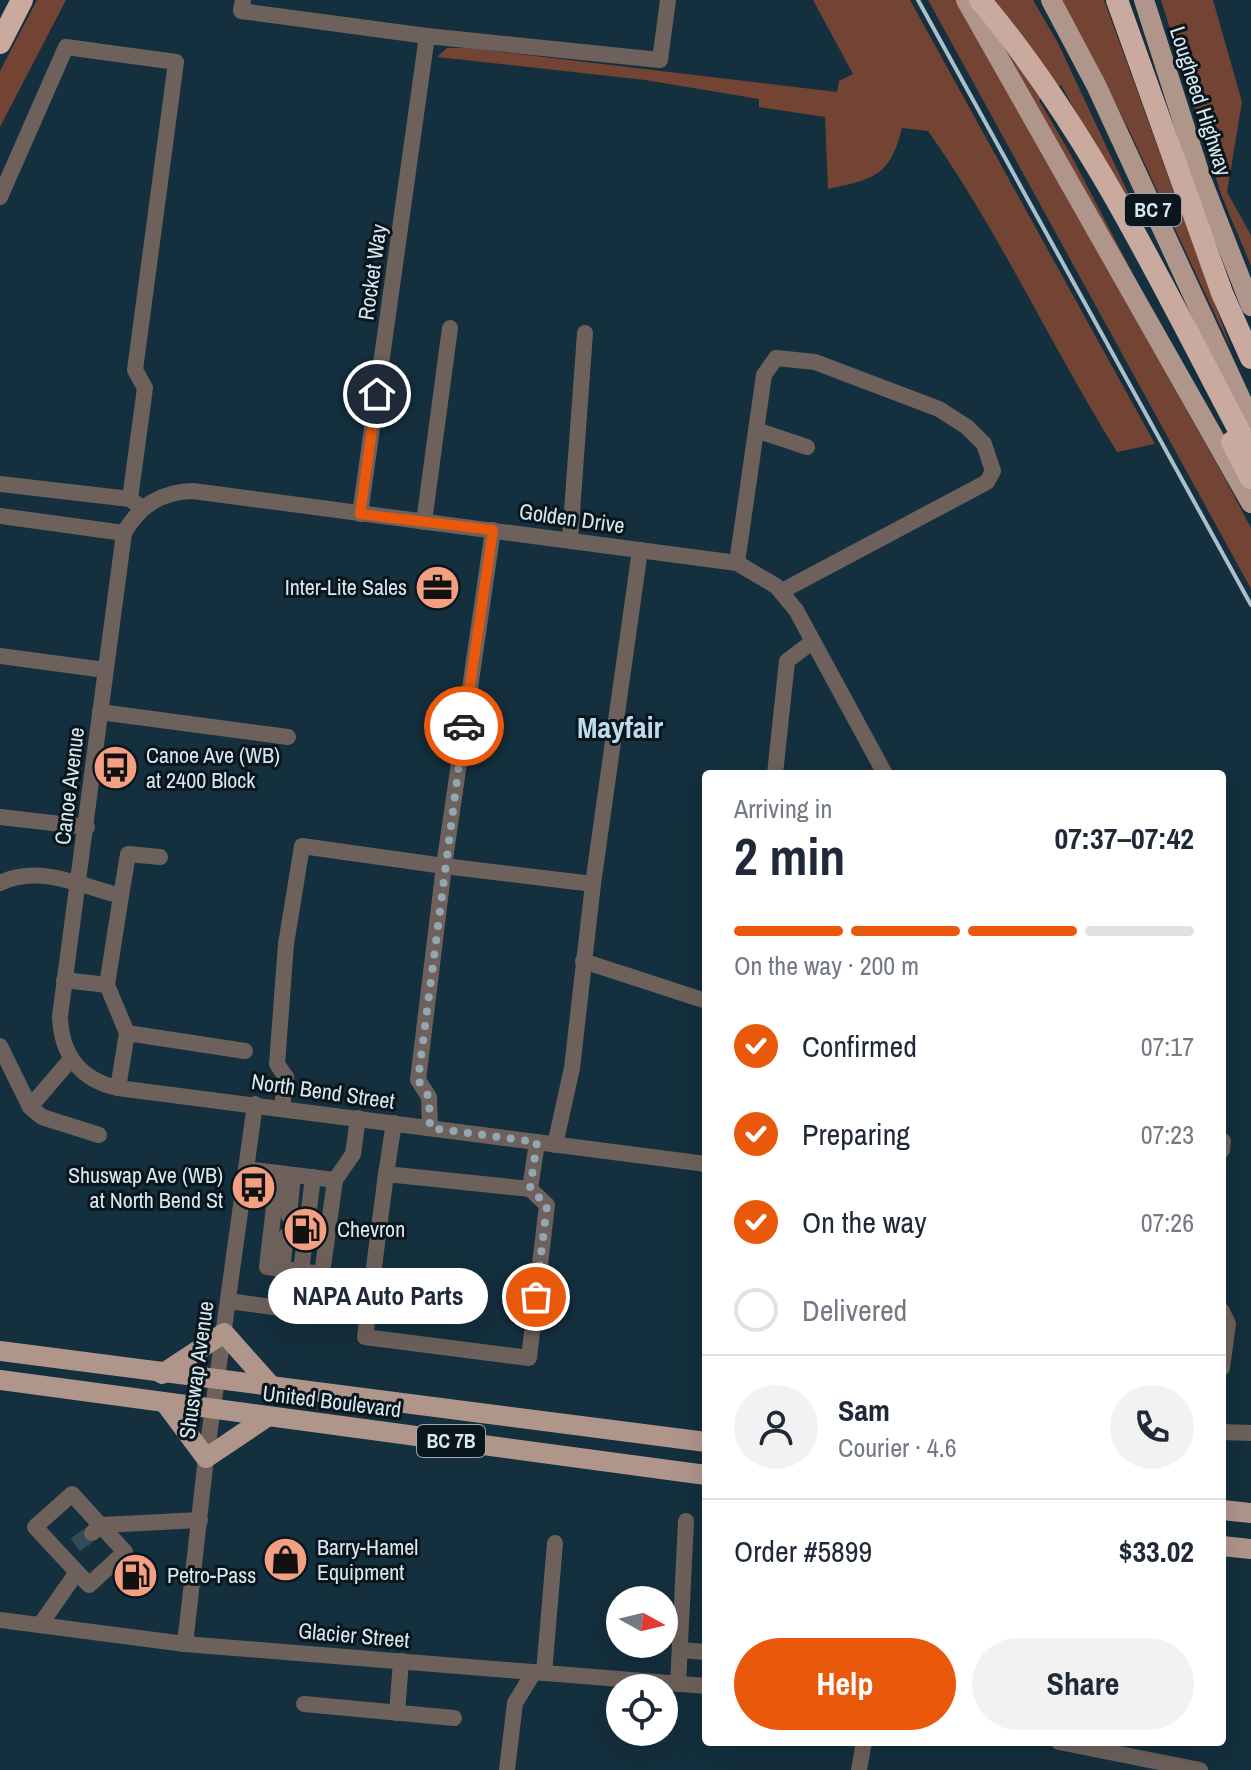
<!DOCTYPE html>
<html lang="en">
<head>
<meta charset="utf-8">
<style>
  body { margin:0; font-family:"Archivo Narrow",sans-serif; background:#f2f2f3; color:#1f2937; height:100vh; display:flex; flex-direction:column; font-size:30px; white-space:nowrap }
  * { box-sizing:border-box; margin:0 }
  p { font-size:26px; color:#747a83 }
  .icon { flex:none; width:44px; height:44px; fill:none; stroke:currentColor; stroke-width:2; stroke-linecap:round; stroke-linejoin:round }
  .map { position:relative; flex:1; overflow:hidden }
  .drawer { position:absolute; left:702px; top:770px; width:524px; height:976px; display:flex; flex-direction:column; background:#fff; border-radius:8px; box-shadow:0 8px 32px #0002 }
  .drawer>* { flex:none }
  .needle { width:52px; rotate:98deg }
  .buttons { position:absolute; left:606px; top:1586px; display:grid; gap:16px }
  .buttons a { display:grid; place-items:center; width:72px; height:72px; border-radius:50%; background:#fff; box-shadow:0 8px 32px #0002; font-size:40px }
  .pin { position:absolute; display:grid; place-items:center; width:68px; height:68px; color:#fff; margin:-34px; border:4px solid #fff; border-radius:50%; box-shadow:0 2px 8px #0007 }
  .courier { position:absolute; display:grid; place-items:center; width:80px; height:80px; margin:-40px; border:6px solid #ea580c; border-radius:50%; background:#fff; color:#222; box-shadow:0 2px 10px #0007 }
  .bubble { position:absolute; height:56px; border-radius:28px; background:#fff; box-shadow:0 8px 32px #0002; font-size:26px; font-weight:700; line-height:56px; text-align:center }
  .summary em { font-style:normal; font-weight:700 }
  .summary div { display:flex; flex-direction:column-reverse }
  .summary { display:flex; align-items:center; justify-content:space-between; height:136px; padding:0 32px }
  h1 { font-size:52px; font-weight:700; line-height:60px }
  .bar { display:grid; grid-template-columns:repeat(4,1fr); gap:12px 8px; align-content:center; height:96px; padding:0 32px }
  .bar i { height:10px; border-radius:6px; background:#e0e1e3 }
  .bar .active { background:#ea580c }
  .bar p { grid-column:span 4 }
  .line { display:flex; align-items:center; gap:20px; padding:0 32px; border-top:2px solid #e0e1e3 }
  .line div { flex:1 }
  .round { display:grid; place-items:center; flex:none; width:84px; height:84px; border-radius:42px; background:#f2f2f3 }
  ol { padding:0 32px; list-style:none }
  li { display:flex; align-items:center; gap:24px; height:88px }
  li p { margin-inline-start:auto }
  li .icon { padding:8px; border-radius:50%; background:#ea580c; color:#fff; stroke-width:4 }
  li:last-child { color:#747a83 }
  li i { width:44px; height:44px; border:4px solid #e0e1e3; border-radius:50% }
  .action { display:flex; gap:16px; margin-top:auto; padding:16px 32px }
  .action a { flex:1; height:92px; border-radius:48px; background:#ea580c; color:#fff; font-size:32px; font-weight:700; line-height:92px; text-align:center }
  .action a+a { background:#f2f2f3; color:#1f2937 }
  .map>svg:first-child { display:block }
  .green { fill:#734333 }
  .lines { fill:none; stroke-linecap:round; stroke-linejoin:round }
  .minor-tunnel { stroke:#314b58; stroke-width:16; stroke-dasharray:16 8; stroke-linecap:butt }
  .minor { stroke:#6e615c; stroke-width:16 }
  .major { stroke:#b0958b; stroke-width:20 }
  .highway { stroke:#caa99e; stroke-width:22 }
  .rail { stroke:#acbec9; stroke-width:4 }
  .done { stroke:#93a7b2; stroke-width:8; stroke-dasharray:0 14.4 }
  .route { stroke:#ea580c; stroke-width:10 }
  .labels { text-anchor:middle; stroke-width:6; stroke-linejoin:round; paint-order:stroke }
  .shield { fill:#0a161c; stroke:#9aa9b1; stroke-width:2 }
  .shield-label { font-size:20px; font-weight:bold; fill:#d8e8f1 }
  .street-label { font-size:22px; fill:#d8e8f1; stroke:#0a161c }
  .poi-label { font-size:22px; fill:#d8e8f1; stroke:#0a161c; text-anchor:start }
  .district-label { font-size:30px; font-weight:bold; fill:#bdddef; stroke:#0a161c }
</style>
</head>
<body>
<div class="map">
<svg width="1251" height="1770" viewBox="0 0 1251 1770">
  <rect width="100%" height="100%" fill="#142f3d"/>
  <g class="green">
    <polygon points="37,0 66,0 0,127 0,71"/>
    <path d="M813,0H910L1155,444L1117,452C1051,346 1000,233 928,131L902,128C890,176 875,179 828,189L825,117L759,107V99L645,80L437,57L447,48H469L837,92L839,81L853,74Z"/>
    <polygon points="928,0 956,0 1222,473 1251,528 1251,589"/>
    <polygon points="978,0 1033,0 1058,43 1172,287 1061,85 1039,100 1071,155 1157,320"/>
    <polygon points="1062,0 1104,0 1232,351 1128,128"/>
    <polygon points="1161,0 1213,0 1242,102 1227,192 1251,235 1251,266 1221,194"/>
  </g>
  <g class="lines">
    <polyline class="minor-tunnel" points="75,1545 92,1533"/>
    <g class="minor">
      <polyline points="243,0 241,11 427,36 660,60 668,0"/>
      <polyline points="0,197 66,47 176,62 135,370 145,388 130,499"/>
      <polyline points="756,430 807,447"/>
      <polyline points="0,484 130,499 138,505"/>
      <polyline points="360,514 427,36"/>
      <polyline points="0,516 124,533"/>
      <polyline points="424,522 450,328"/>
      <polyline points="570,539 585,333"/>
      <polyline points="737,563 764,375 776,358 815,362 939,409 967,427 984,444 993,471 987,482 782,591"/>
      <polyline points="0,656 105,670"/>
      <polyline points="100,712 288,737"/>
      <polyline points="775,774 787,661 812,642"/>
      <polyline points="0,817 87,827"/>
      <path d="M0,883C38,864 82,886 121,896L128,854L160,857"/>
      <polyline points="593,884 640,550"/>
      <polyline points="121,896 107,985 127,1033 245,1051"/>
      <polyline points="583,961 706,1001"/>
      <polyline points="64,980 107,985"/>
      <polyline points="0,1046 30,1107"/>
      <polyline points="71,1059 30,1107 42,1117 99,1135"/>
      <polyline points="118,1088 127,1033"/>
      <polyline points="282,1107 286,1077 277,1064 286,944 302,846 444,866 493,530"/>
      <polyline points="394,1123 386,1174 530,1189 537,1142"/>
      <polyline points="430,1128 429,1097 418,1080 444,866 593,884 572,1068 555,1145"/>
      <polyline points="1222,1150 1223,1141"/>
      <path d="M706,1164L118,1088C80,1080 61,1054 60,1016L124,533C140,505 161,492 193,491L737,563L776,586L796,610L885,774"/>
      <polyline points="246,1169 335,1180 353,1154 358,1118"/>
      <polyline points="278,1173 267,1267 322,1274 335,1180"/>
      <polyline points="386,1174 365,1337 529,1358 547,1205 530,1189"/>
      <polyline points="289,1216 293,1175"/>
      <polyline points="308,1218 313,1177"/>
      <polyline points="282,1269 286,1236"/>
      <polyline points="301,1271 305,1239"/>
      <polyline points="228,1301 288,1309 293,1270"/>
      <polyline points="1222,1311 1228,1324 1222,1368"/>
      <polyline points="1222,1432 1251,1433"/>
      <polygon points="72,1494 125,1552 89,1585 35,1527"/>
      <polyline points="92,1533 102,1525 200,1520"/>
      <polyline points="0,1620 185,1644 706,1686"/>
      <polyline points="40,1625 77,1572"/>
      <polyline points="185,1644 206,1458 255,1104"/>
      <polyline points="680,1650 706,1652"/>
      <polyline points="544,1673 555,1543"/>
      <polyline points="678,1684 686,1521"/>
      <polyline points="304,1704 454,1718"/>
      <polyline points="397,1713 401,1661"/>
      <polyline points="1059,1742 1200,1770"/>
      <polyline points="507,1770 515,1703 534,1672"/>
      <polyline points="859,1770 864,1742"/>
    </g>
    <g class="major">
      <polyline points="966,0 1251,503"/>
      <polyline points="1051,0 1096,85 1251,421"/>
      <polyline points="1144,0 1202,181 1251,306"/>
      <polyline points="0,1351 706,1442"/>
      <polyline points="162,1374 224,1333 273,1388"/>
      <polyline points="0,1380 706,1475"/>
      <polyline points="165,1403 206,1458 267,1417"/>
      <polyline points="1222,1510 1251,1513"/>
      <polyline points="1222,1546 1251,1549"/>
    </g>
    <g class="highway">
      <path d="M980,0C1094,135 1168,298 1251,453"/>
      <polyline points="1117,0 1222,293 1251,358"/>
      <polyline points="0,43 22,0"/>
      <polyline points="1232,442 1251,478"/>
    </g>
    <polyline class="rail" points="918,0 1251,605"/>
  </g>
  <g class="lines">
    <polyline class="done" points="464,726 418,1080 429,1097 430,1128 537,1142 530,1189 547,1205 536,1297"/>
    <polyline class="route" points="377,394 360,514 493,530 464,726"/>
  </g>
  <defs>
    <symbol id="office-disc" viewBox="-11 -11 22 22"><circle r="9.5" fill="#f39f82" stroke="#0a161c"/><path d="M-6-3h4V-5.5h4V-3h4V5H-6ZM-1-4.5V-3h2v-1.5ZM-6 0V1H6V0Z" fill="#111"/></symbol>
    <symbol id="bus-disc" viewBox="-11 -11 22 22"><circle r="9.5" fill="#f39f82" stroke="#0a161c"/><path d="M-5-6H5V4H4V6H2V4H-2V6H-4V4H-5ZM-3.5-4V0h7V-4ZM-3.5 1.2v1.5H-2V1.2ZM2 1.2v1.5H3.5V1.2Z" fill="#111"/></symbol>
    <symbol id="fuel-disc" viewBox="-11 -11 22 22"><circle r="9.5" fill="#f39f82" stroke="#0a161c"/><path d="M-5.5-6h7V0h2V4h1.3V-2.5L3-4.5l.8-.8L6-3V5H2.5V1h-1V6h-7ZM-4.2-4.7v3.2H.2V-4.7Z" fill="#111"/></symbol>
    <symbol id="shop-disc" viewBox="-11 -11 22 22"><circle r="9.5" fill="#f39f82" stroke="#0a161c"/><path d="M-5-2.5h2.3a2.7 3.5 0 0 1 5.4 0H5L5.5 6h-11ZM-1.5-2.5h3a1.5 2.3 0 0 0-3 0Z" fill="#111"/></symbol>
  </defs>
  <g fill-rule="evenodd">
    <use href="#office-disc" x="412" y="562" width="51" height="51"/>
    <use href="#bus-disc" x="90" y="742" width="51" height="51"/>
    <use href="#bus-disc" x="228" y="1162" width="51" height="51"/>
    <use href="#fuel-disc" x="280" y="1204" width="51" height="51"/>
    <use href="#shop-disc" x="260" y="1534" width="51" height="51"/>
    <use href="#fuel-disc" x="110" y="1550" width="51" height="51"/>
  </g>
  <g class="labels">
    <g class="shield">
      <rect x="1125" y="194" width="56" height="32" rx="6"/>
      <rect x="417" y="1425" width="68" height="32" rx="6"/>
    </g>
    <g class="shield-label">
      <text x="1153" y="217">BC 7</text>
      <text x="451" y="1448">BC 7B</text>
    </g>
    <g class="street-label">
      <text transform="translate(1201 101) rotate(72)" y="8">Lougheed Highway</text>
      <text transform="translate(372 272) rotate(-82)" y="8">Rocket Way</text>
      <text transform="translate(572 518) rotate(8)" y="8">Golden Drive</text>
      <text transform="translate(69 786) rotate(-83)" y="8">Canoe Avenue</text>
      <text transform="translate(323 1091) rotate(8)" y="8">North Bend Street</text>
      <text transform="translate(196 1370) rotate(-82)" y="8">Shuswap Avenue</text>
      <text transform="translate(332 1401) rotate(7)" y="8">United Boulevard</text>
      <text transform="translate(354 1635) rotate(5)" y="8">Glacier Street</text>
    </g>
    <g class="poi-label">
      <text x="407" y="595" text-anchor="end">Inter-Lite Sales</text>
      <text x="146" y="763">Canoe Ave (WB)<tspan x="146" dy="25">at 2400 Block</tspan></text>
      <text x="223" y="1183" text-anchor="end">Shuswap Ave (WB)<tspan x="223" dy="25">at North Bend St</tspan></text>
      <text x="337" y="1237">Chevron</text>
      <text x="317" y="1555">Barry-Hamel<tspan x="317" dy="25">Equipment</tspan></text>
      <text x="167" y="1583">Petro-Pass</text>
    </g>
    <g class="district-label">
      <text x="620" y="738">Mayfair</text>
    </g>
  </g>
</svg>
<div class="buttons">
<a><svg class="needle" viewBox="-14 -14 28 28"><path d="M0-13l5 13h-10z" fill="#e53935"/><path d="M0 13l5-13h-10z" fill="#747a83"/></svg></a>
<a><svg class="icon" aria-label="locate" viewBox="0 0 24 24"><circle cx="12" cy="12" r="6"/><path d="M12 2v4M12 18v4M2 12h4M18 12h4"/></svg></a>
</div>
<div class="pin" style="left:536px;top:1297px;background:#ea580c"><svg class="icon" aria-label="bag" viewBox="0 0 24 24"><path d="M5 8h14l-1 12H6zM9 8a3 3 0 0 1 6 0"/></svg></div>
<div class="pin" style="left:377px;top:394px;background:#1f2937"><svg class="icon" aria-label="home" viewBox="0 0 24 24"><path d="M3 11l9-7 9 7M6 9v11h12V9"/></svg></div>
<div class="courier" style="left:464px;top:726px"><svg class="icon" aria-label="car" viewBox="0 0 24 24"><path d="M5 17H2v-5l4-1 3-4h7l3 4 3 1v5h-3M9 17h6M6 11h13"/><circle cx="7" cy="17" r="2"/><circle cx="17" cy="17" r="2"/></svg></div>
<div class="bubble" style="left:268px;top:1268px;width:220px">NAPA Auto Parts</div>
<section class="drawer">
<div class="summary"><div><h1>2 min</h1><p>Arriving in</p></div><em>07:37–07:42</em></div>
<div class="bar"><i class="active"></i><i class="active"></i><i class="active"></i><i></i><p>On the way · 200 m</p></div>
<ol>
<li><svg class="icon" aria-label="check" viewBox="0 0 24 24"><path d="M5 12l5 5 9-10"/></svg>Confirmed<p>07:17</p></li>
<li><svg class="icon" aria-label="check" viewBox="0 0 24 24"><path d="M5 12l5 5 9-10"/></svg>Preparing<p>07:23</p></li>
<li><svg class="icon" aria-label="check" viewBox="0 0 24 24"><path d="M5 12l5 5 9-10"/></svg>On the way<p>07:26</p></li>
<li><i></i>Delivered</li>
</ol>
<div class="line" style="height:144px"><a class="round"><svg class="icon" aria-label="person" viewBox="0 0 24 24"><circle cx="12" cy="8" r="4"/><path d="M4 21q1-7 8-7t8 7"/></svg></a><div><b>Sam</b><p>Courier · 4.6</p></div><a class="round"><svg class="icon" aria-label="phone" viewBox="0 0 24 24"><path d="M5 4h4l2 5-3 2q2 4 5 5l2-3 5 2v4C11 20 4 13 5 4z"/></svg></a></div>
<div class="line" style="height:104px"><div>Order #5899</div><b>$33.02</b></div>
<div class="action"><a>Help</a><a>Share</a></div>
</section>
</div>
</body>
</html>
